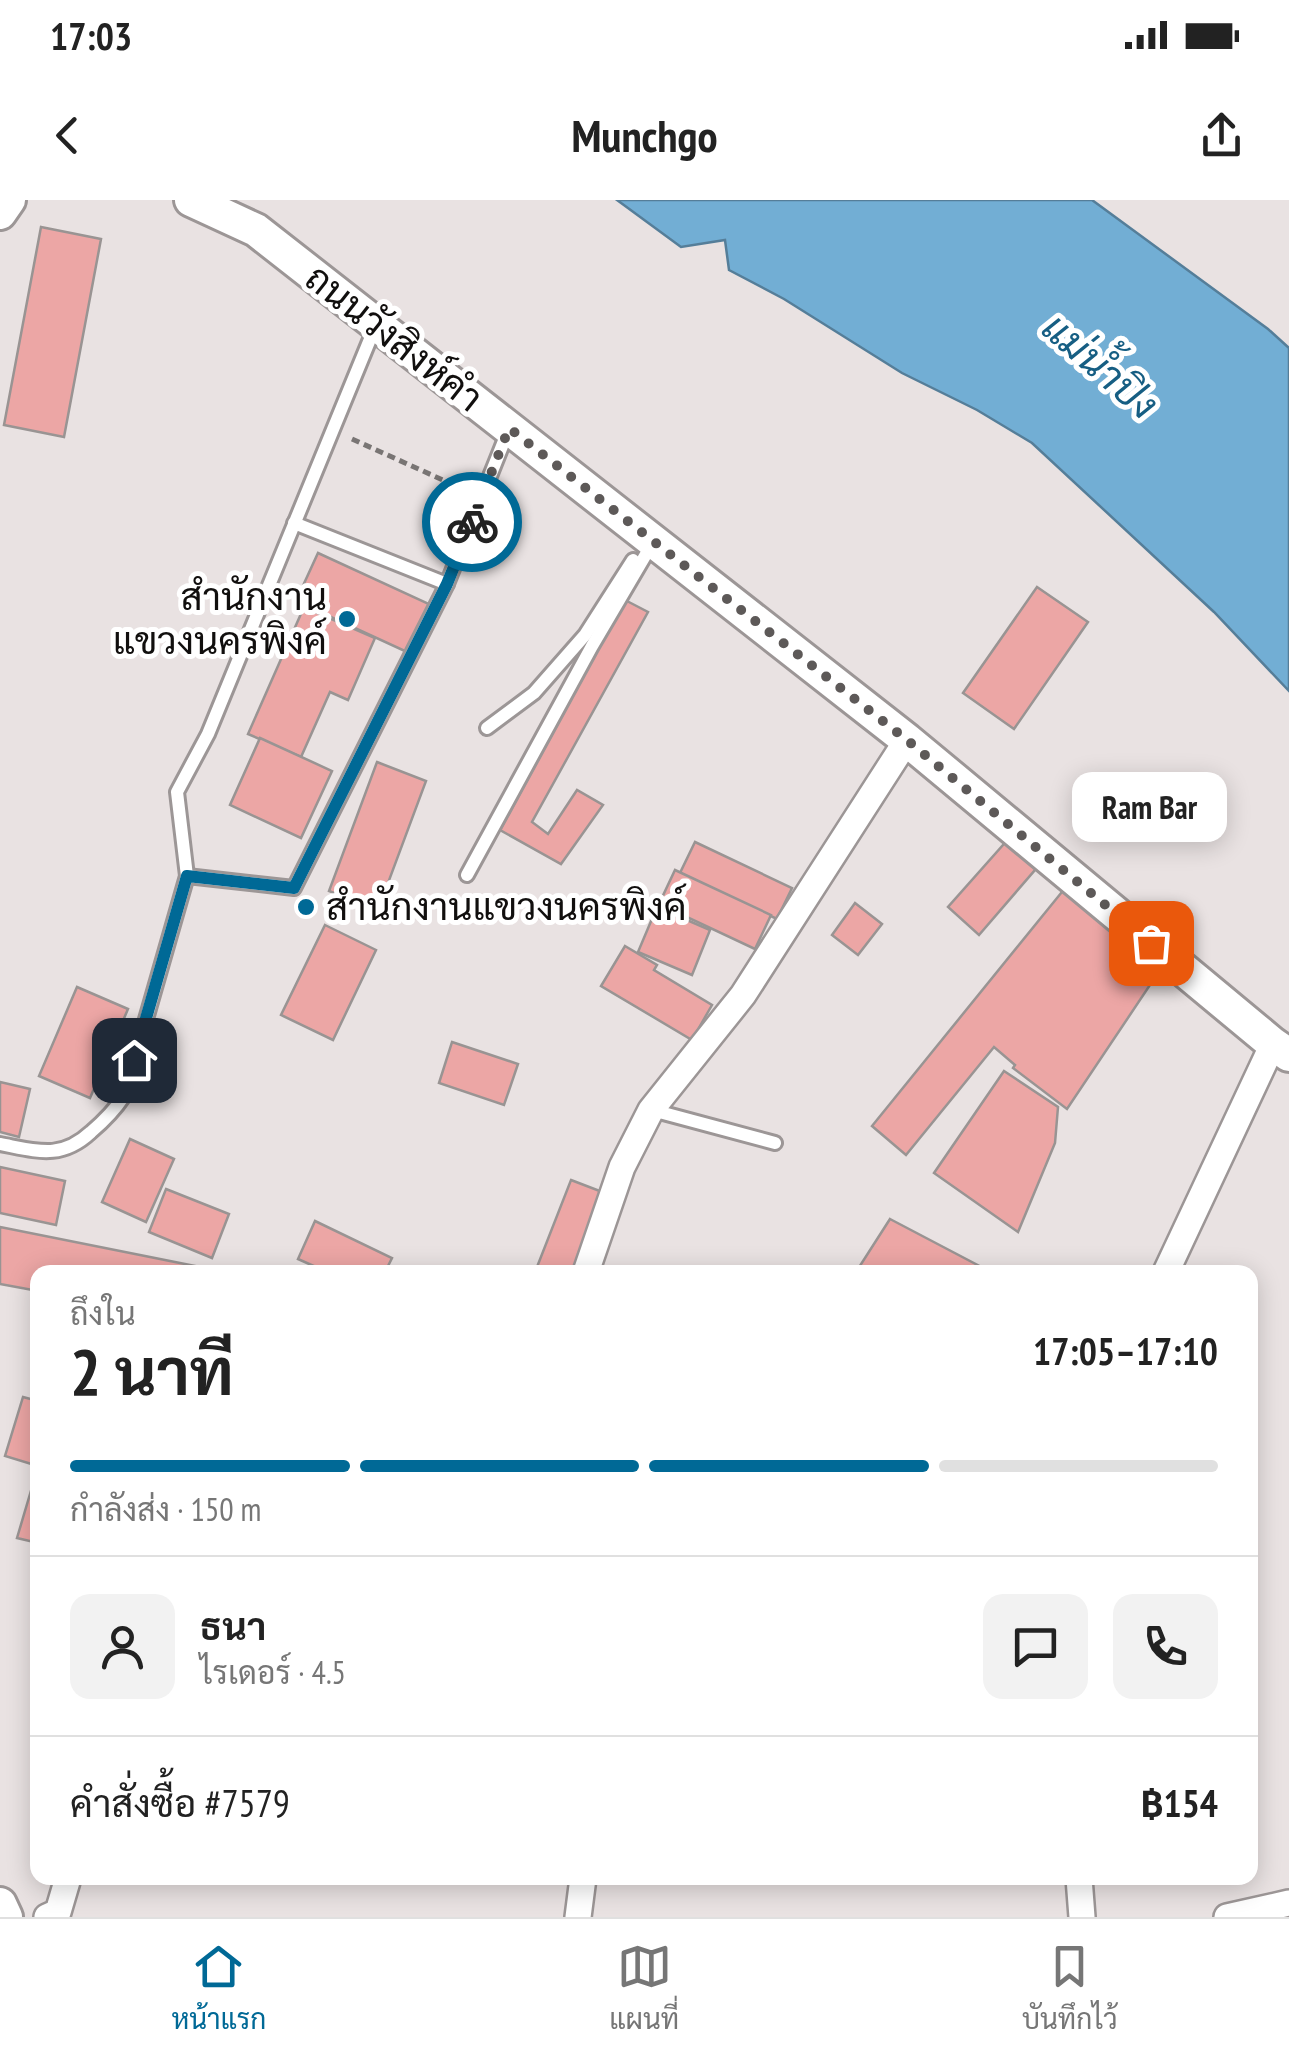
<!DOCTYPE html>
<html lang="th">
<head>
<meta charset="utf-8">
<style>
  body { margin:0; font-family:"PT Sans Narrow",Sarabun,sans-serif; background:#f2f2f2; color:#222; height:100vh; display:flex; flex-direction:column; font-size:38px; white-space:nowrap }
  * { box-sizing:border-box; margin:0 }
  p { font-size:32px; color:#767676 }
  .icon { flex:none; width:55px; height:55px; fill:none; stroke:currentColor; stroke-width:2; stroke-linecap:round; stroke-linejoin:round }
  .map { position:relative; flex:1; overflow:hidden }
  .sheet { position:absolute; left:30px; top:1065px; width:1228px; height:620px; display:flex; flex-direction:column; background:#fff; border-radius:20px; box-shadow:0 5px 25px #0003 }
  .sheet>* { flex:none }
  .pin { position:absolute; display:grid; place-items:center; width:85px; height:85px; color:#fff; margin:-42px; border-radius:20px; box-shadow:0 5px 15px #0006 }
  .courier { position:absolute; display:grid; place-items:center; width:100px; height:100px; margin:-50px; border:8px solid #006996; border-radius:50%; background:#fff; color:#222; box-shadow:0 2px 12px #0007 }
  .bubble { position:absolute; height:70px; border-radius:20px; background:#fff; box-shadow:0 5px 25px #0003; font-size:32px; font-weight:700; line-height:70px; text-align:center }
  .overview em { font-style:normal; font-weight:700 }
  .overview div { display:flex; flex-direction:column-reverse }
  .overview { display:flex; align-items:center; justify-content:space-between; height:170px; padding:0 40px }
  h1 { font-size:65px; font-weight:700; line-height:75px }
  .bar { display:grid; grid-template-columns:repeat(4,1fr); gap:15px 10px; align-content:center; height:120px; padding:0 40px }
  .bar i { height:12px; border-radius:8px; background:#e0e0e0 }
  .bar .active { background:#006996 }
  .bar p { grid-column:span 4 }
  .line { display:flex; align-items:center; gap:25px; padding:0 40px; border-top:2px solid #e0e0e0 }
  .line div { flex:1 }
  .round { display:grid; place-items:center; flex:none; width:105px; height:105px; border-radius:20px; background:#f2f2f2 }
  .status { display:flex; justify-content:space-between; align-items:center; height:70px; padding:0 50px; background:#fff; direction:ltr }
  .status svg { height:28px; fill:currentColor }
  header { display:flex; justify-content:space-between; align-items:center; height:130px; padding:0 40px; background:#fff; font-size:45px; font-weight:700 }
  .menu { display:flex; justify-content:space-around; align-items:center; height:140px; border-top:2px solid #e0e0e0; background:#fff; font-size:28px; color:#767676 }
  .menu a { display:grid; justify-items:center; gap:5px }
  .menu .active { color:#006996 }
  .map>svg:first-child { display:block }
  .water { fill:#72aed4; stroke:#557e99; stroke-width:2.5 }
  .building { fill:#eca6a5; stroke:#999493; stroke-width:2.5 }
  .lines { fill:none; stroke-linecap:round; stroke-linejoin:round }
  .service-casing { stroke:#9c9696; stroke-width:18 }
  .minor-casing { stroke:#9c9696; stroke-width:30 }
  .tertiary-casing { stroke:#9c9696; stroke-width:38 }
  .path { stroke:#797574; stroke-width:5; stroke-dasharray:8 5; stroke-linecap:butt }
  .service { stroke:#fff; stroke-width:12 }
  .minor { stroke:#fff; stroke-width:25 }
  .tertiary { stroke:#fff; stroke-width:32 }
  .done { stroke:#5d5958; stroke-width:10; stroke-dasharray:0 18 }
  .route { stroke:#006996; stroke-width:12 }
  .poi-dot { fill:#006996; stroke:#fff; stroke-width:4 }
  .labels { text-anchor:middle; stroke-width:10; stroke-linejoin:round; paint-order:stroke }
  .street-label { font-size:38px; fill:#110f0e; stroke:#fff }
  .poi-label { font-size:38px; fill:#110f0e; stroke:#fff; text-anchor:end }
  .water-label { font-size:40px; font-style:italic; fill:#165e83; stroke:#fff }
</style>
</head>
<body>
<div class="status"><b>17:03</b><svg viewBox="0 0 49 12"><path d="M0 12V9h3v3zM5 12V6h3v6zM10 12V3h3v9zM15 12V0h3v12zM26 1h20v11H26zM47 4h2v5h-2z"/></svg></div>
<header><svg class="icon" aria-label="back" viewBox="0 0 24 24"><path d="M15 5l-7 7 7 7"/></svg>Munchgo<svg class="icon" aria-label="share" viewBox="0 0 24 24"><path d="M12 15V3M7 8l5-5 5 5M5 13v7h14v-7"/></svg></header>
<div class="map">
<svg width="1289" height="1717" viewBox="0 0 1289 1717">
  <rect width="100%" height="100%" fill="#e9e2e2"/>
  <polygon class="water" points="617,0 1092,0 1268,129 1289,148 1289,491 1214,412 1032,243 977,210 902,173 784,99 729,70 725,40 681,47"/>
  <g class="building">
    <polygon points="41,27 101,39 64,237 4,225"/>
    <polygon points="318,353 429,404 407,452 296,401"/>
    <polygon points="1037,387 1088,422 1014,529 963,493"/>
    <polygon points="625,400 648,412 532,622 548,634 577,590 603,605 561,664 500,630"/>
    <polygon points="304,407 375,438 348,500 330,492 301,557 248,534"/>
    <polygon points="260,538 332,571 301,638 230,605"/>
    <polygon points="377,562 426,581 378,710 329,691"/>
    <polygon points="1011,636 1041,663 979,735 948,707"/>
    <polygon points="695,642 792,688 777,719 680,673"/>
    <polygon points="675,670 771,715 755,749 659,704"/>
    <polygon points="1070,682 1160,770 1067,909 1013,868 1015,865 994,847 906,955 872,926"/>
    <polygon points="855,703 882,724 858,755 832,735"/>
    <polygon points="657,707 710,730 692,775 638,752"/>
    <polygon points="325,725 376,750 333,840 281,815"/>
    <polygon points="625,746 657,765 654,770 712,805 692,840 601,786"/>
    <polygon points="77,787 128,809 90,898 39,876"/>
    <polygon points="452,842 518,864 504,905 439,883"/>
    <polygon points="1004,871 1058,907 1055,943 1018,1032 934,973"/>
    <polygon points="0,882 30,889 19,937 0,932"/>
    <polygon points="130,939 174,959 146,1022 102,1002"/>
    <polygon points="0,967 65,981 56,1025 0,1013"/>
    <polygon points="571,980 605,993 575,1072 550,1072 537,1067"/>
    <polygon points="166,989 229,1014 212,1058 149,1032"/>
    <polygon points="890,1019 991,1072 856,1072"/>
    <polygon points="315,1021 392,1058 385,1072 327,1072 298,1059"/>
    <polygon points="0,1027 200,1067 199,1072 38,1072 38,1091 0,1084"/>
    <polygon points="23,1197 38,1201 38,1266 5,1256"/>
    <polygon points="38,1267 38,1343 17,1338"/>
  </g>
  <g class="lines">
    <defs>
      <g id="service">
        <polyline points="294,323 447,384"/>
        <polyline points="487,528 534,493 585,435 633,360"/>
        <polyline points="467,675 592,446 652,344"/>
        <polyline points="187,676 294,688 447,384 508,231"/>
        <polyline points="652,910 775,943"/>
        <path d="M0,944C37,951 61,960 91,932C104,921 114,911 124,896L187,676L177,592L208,534L375,127"/>
      </g>
      <g id="minor">
        <polyline points="586,1072 622,967 651,910 743,795 907,540"/>
        <polyline points="1166,1072 1273,844"/>
        <polyline points="1079,1678 1082,1717"/>
        <polyline points="47,1717 58,1712 68,1678"/>
        <polyline points="578,1717 583,1678"/>
        <polyline points="1227,1717 1289,1703"/>
      </g>
      <g id="tertiary">
        <polyline points="191,0 256,30 907,540 1273,844 1289,855"/>
        <polyline points="0,13 9,0"/>
        <polyline points="0,1704 6,1717"/>
      </g>
    </defs>
    <use href="#service" class="service-casing"/>
    <use href="#minor" class="minor-casing"/>
    <use href="#tertiary" class="tertiary-casing"/>
    <polyline class="path" points="352,239 465,290"/>
    <use href="#service" class="service"/>
    <use href="#minor" class="minor"/>
    <use href="#tertiary" class="tertiary"/>
  </g>
  <g class="lines">
    <polyline class="done" points="472,322 509,228 907,540 1151,743"/>
    <polyline class="route" points="134,860 187,676 294,688 447,384 472,322"/>
  </g>
  <g class="poi-dot">
    <circle cx="347" cy="419" r="10"/>
    <circle cx="306" cy="707" r="10"/>
  </g>
  <g class="labels">
    <g class="street-label">
      <text transform="translate(394 138) rotate(38)" y="13">ถนนวังสิงห์คำ</text>
    </g>
    <g class="poi-label">
      <text x="327" y="410">สำนักงาน<tspan x="327" dy="44">แขวงนครพิงค์</tspan></text>
      <text x="326" y="720" text-anchor="start">สำนักงานแขวงนครพิงค์</text>
    </g>
    <g class="water-label">
      <text transform="translate(1100 166) rotate(41)" y="14">แม่น้ำปิง</text>
    </g>
  </g>
</svg>
<div class="pin" style="left:1151px;top:743px;background:#ea580c"><svg class="icon" aria-label="bag" viewBox="0 0 24 24"><path d="M5 8h14l-1 12H6zM9 8a3 3 0 0 1 6 0"/></svg></div>
<div class="pin" style="left:134px;top:860px;background:#1f2937"><svg class="icon" aria-label="home" viewBox="0 0 24 24"><path d="M3 11l9-7 9 7M6 9v11h12V9"/></svg></div>
<div class="courier" style="left:472px;top:322px"><svg class="icon" aria-label="bike" viewBox="0 0 24 24"><circle cx="6" cy="16" r="4"/><circle cx="18" cy="16" r="4"/><path d="M6 16l4-8h5l3 8M10 8l3 8H6M13 5h3"/></svg></div>
<div class="bubble" style="left:1072px;top:572px;width:155px">Ram Bar</div>
<section class="sheet">
<div class="overview"><div><h1>2 นาที</h1><p>ถึงใน</p></div><em>17:05–17:10</em></div>
<div class="bar"><i class="active"></i><i class="active"></i><i class="active"></i><i></i><p>กำลังส่ง · 150 m</p></div>
<div class="line" style="height:180px"><a class="round"><svg class="icon" aria-label="person" viewBox="0 0 24 24"><circle cx="12" cy="8" r="4"/><path d="M4 21q1-7 8-7t8 7"/></svg></a><div><b>ธนา</b><p>ไรเดอร์ · 4.5</p></div><a class="round"><svg class="icon" aria-label="chat" viewBox="0 0 24 24"><path d="M4 5h16v11H9l-5 4z"/></svg></a><a class="round"><svg class="icon" aria-label="phone" viewBox="0 0 24 24"><path d="M5 4h4l2 5-3 2q2 4 5 5l2-3 5 2v4C11 20 4 13 5 4z"/></svg></a></div>
<div class="line" style="height:130px"><div>คำสั่งซื้อ #7579</div><b>฿154</b></div>
</section>
</div>
<nav class="menu">
<a class="active"><svg class="icon" aria-label="home" viewBox="0 0 24 24"><path d="M3 11l9-7 9 7M6 9v11h12V9"/></svg>หน้าแรก</a>
<a><svg class="icon" aria-label="map" viewBox="0 0 24 24"><path d="M3 6l6-2 6 2 6-2v14l-6 2-6-2-6 2zM9 4v14M15 6v14"/></svg>แผนที่</a>
<a><svg class="icon" aria-label="saved" viewBox="0 0 24 24"><path d="M7 4h10v16l-5-4-5 4z"/></svg>บันทึกไว้</a>
</nav>
</body>
</html>
